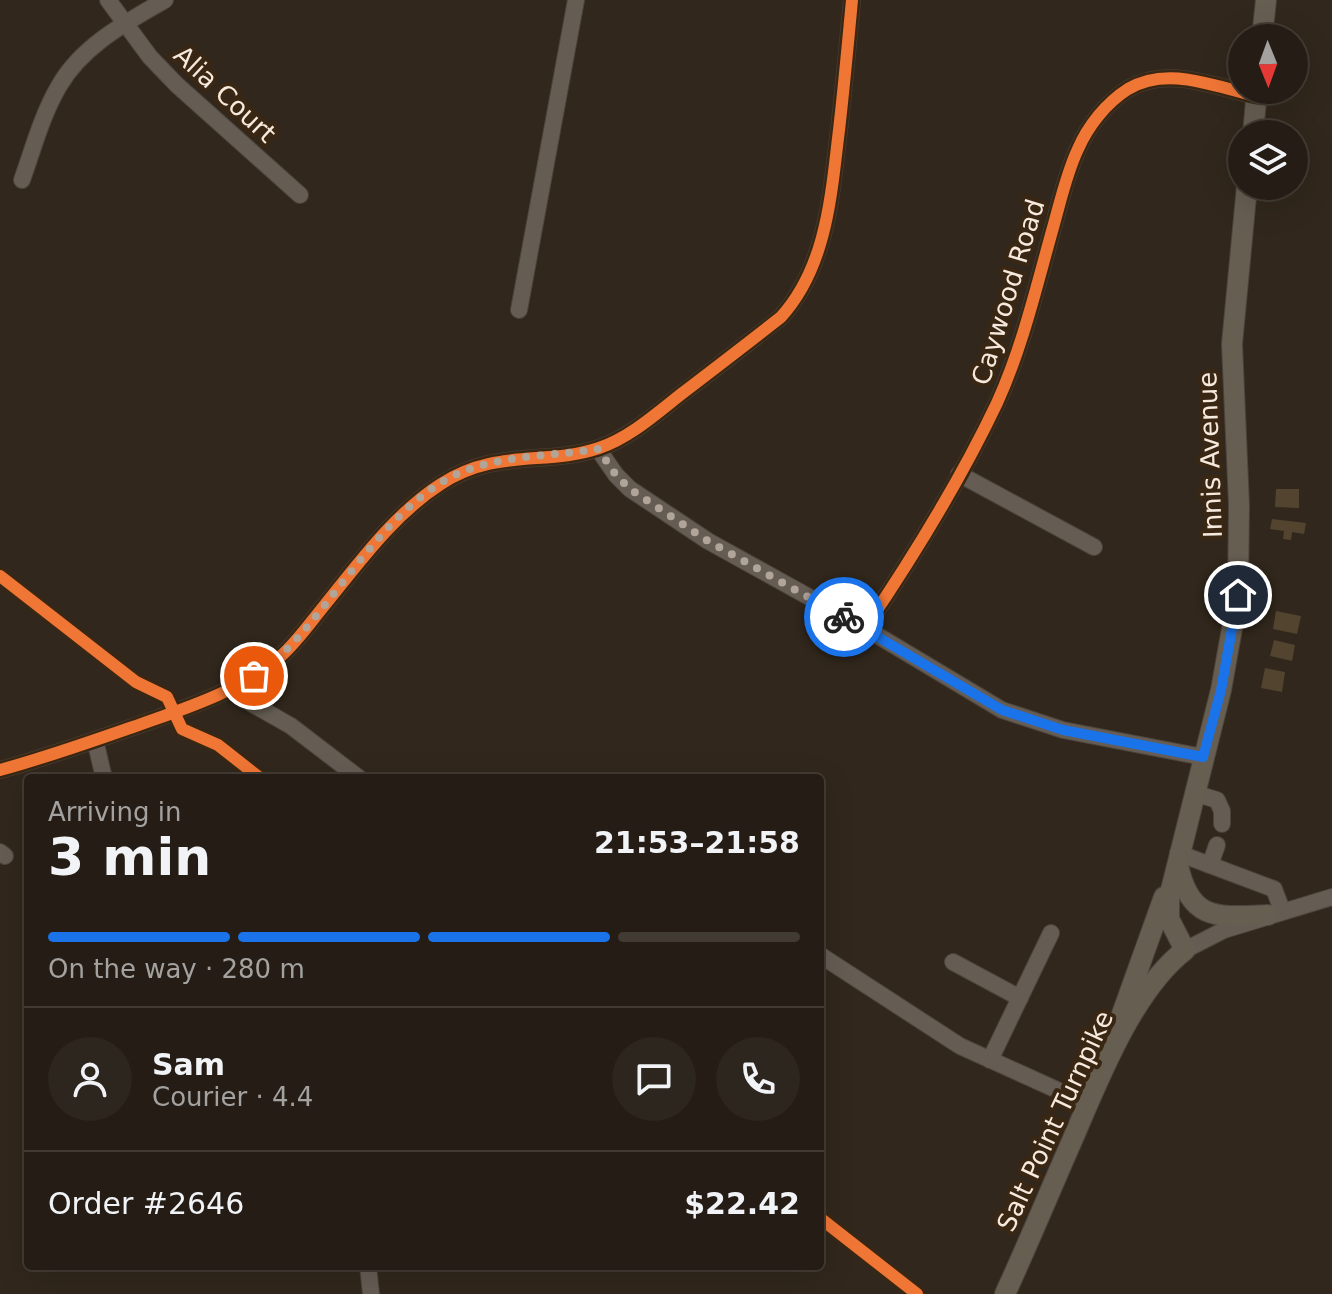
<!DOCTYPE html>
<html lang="en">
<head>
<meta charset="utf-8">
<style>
  body { margin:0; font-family:"DejaVu Sans",sans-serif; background:#2d261e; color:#f1f3f6; height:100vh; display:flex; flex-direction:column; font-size:30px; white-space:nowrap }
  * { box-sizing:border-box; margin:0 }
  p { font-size:26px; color:#a3a2a0 }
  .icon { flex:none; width:44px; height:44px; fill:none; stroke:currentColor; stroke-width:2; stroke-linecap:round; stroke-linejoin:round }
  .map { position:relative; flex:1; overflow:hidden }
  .side { position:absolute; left:24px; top:774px; width:800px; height:496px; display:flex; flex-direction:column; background:#251d15; border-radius:8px; box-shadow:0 8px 32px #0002,0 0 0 2px #423b34 }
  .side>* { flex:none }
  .needle { width:52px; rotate:179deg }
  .tools { position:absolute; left:1228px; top:24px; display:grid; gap:16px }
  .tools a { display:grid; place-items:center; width:80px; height:80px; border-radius:50%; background:#251d15; box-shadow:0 8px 32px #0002,0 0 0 2px #423b34; font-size:40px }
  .pin { position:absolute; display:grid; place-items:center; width:68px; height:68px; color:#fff; margin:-34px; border:4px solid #fff; border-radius:50%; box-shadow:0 2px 8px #0007 }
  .courier { position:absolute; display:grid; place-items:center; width:80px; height:80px; margin:-40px; border:6px solid #1a73e8; border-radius:50%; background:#fff; color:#222; box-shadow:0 2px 10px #0007 }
  .summary em { font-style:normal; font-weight:700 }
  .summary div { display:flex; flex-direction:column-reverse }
  .summary { display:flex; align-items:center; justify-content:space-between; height:136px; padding:0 24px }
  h1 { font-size:52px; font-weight:700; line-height:60px }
  .bar { display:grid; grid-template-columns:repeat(4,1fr); gap:12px 8px; align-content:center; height:96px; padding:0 24px }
  .bar i { height:10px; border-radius:6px; background:#423b34 }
  .bar .current { background:#1a73e8 }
  .bar p { grid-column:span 4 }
  .line { display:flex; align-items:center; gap:20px; padding:0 24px; border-top:2px solid #423b34 }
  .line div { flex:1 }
  .round { display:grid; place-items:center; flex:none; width:84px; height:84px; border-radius:42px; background:#2d261e }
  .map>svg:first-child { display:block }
  .building { fill:#52442f }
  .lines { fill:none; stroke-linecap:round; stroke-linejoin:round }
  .minor-casing { stroke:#4c433b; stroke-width:18 }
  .major-casing { stroke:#4c433b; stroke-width:22 }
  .minor { stroke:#655d54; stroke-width:16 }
  .major { stroke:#675e52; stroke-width:20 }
  .cycleway-casing { stroke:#3a2713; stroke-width:17 }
  .cycleway { stroke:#f07635; stroke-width:12 }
  .done { stroke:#b1a599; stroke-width:8; stroke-dasharray:0 14.4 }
  .route { stroke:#1a73e8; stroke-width:10 }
  .labels { text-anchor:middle; stroke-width:8; stroke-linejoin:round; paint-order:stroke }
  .street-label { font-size:26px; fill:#f6e9dd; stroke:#3a2713 }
</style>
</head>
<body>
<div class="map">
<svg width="1332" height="1294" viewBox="0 0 1332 1294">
  <rect width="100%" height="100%" fill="#31271c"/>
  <g class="building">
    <polygon points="1276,489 1299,489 1299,508 1275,507"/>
    <polygon points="1272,519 1306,523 1304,534 1292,532 1291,540 1283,539 1284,531 1270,529"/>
    <polygon points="1276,611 1301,616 1297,634 1273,629"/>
    <polygon points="1274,640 1295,645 1292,661 1270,656"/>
    <polygon points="1265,668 1285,672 1282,692 1261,688"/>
  </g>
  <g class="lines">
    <defs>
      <g id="minor">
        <polyline points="108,0 150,57 177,85 300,195"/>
        <path d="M22,180C33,149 42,115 59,86C82,46 125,23 165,0"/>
        <polyline points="519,310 576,0"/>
        <polyline points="598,449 616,475 630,489 708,541 865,628 1002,710 1063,730 1203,757"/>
        <polyline points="959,474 1094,547"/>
        <path d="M865,628C913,557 960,481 997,403C1023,346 1037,284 1054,224C1061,199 1067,172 1078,149C1088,126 1106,103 1128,89C1168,65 1215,87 1257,96"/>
        <polyline points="231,689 240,697 291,726 359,778"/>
        <polyline points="95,740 104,778"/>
        <path d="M0,770C45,758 89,742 133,727C183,709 239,692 280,657C297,642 310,623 324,606C359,563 394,514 441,484C496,448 546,466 599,448C629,438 656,414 680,395C714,369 748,343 781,317C827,266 831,195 839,130C844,87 848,43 852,0"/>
        <polyline points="1194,793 1217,800 1222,811 1222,824"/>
        <polyline points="0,852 5,856"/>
        <polyline points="1178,853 1274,889 1282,910"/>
        <polyline points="1210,865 1217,845"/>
        <polyline points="1185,950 1224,930 1332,897"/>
        <polyline points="820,955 960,1046 1068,1095 1089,1100"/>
        <polyline points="953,962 1020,998"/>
        <polyline points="990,1060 1051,933"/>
        <polyline points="368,1266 371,1294"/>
      </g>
      <g id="major">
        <polyline points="1262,38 1266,0"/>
        <polyline points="1253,134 1257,90"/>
        <path d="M1178,865C1190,922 1218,917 1268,915"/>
        <polyline points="1122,1014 1164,897"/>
        <path d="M1005,1294C1028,1244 1049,1193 1071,1143C1098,1081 1132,991 1185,950L1169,919V898L1221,690L1238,595L1239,505L1232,344L1247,186"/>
      </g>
    </defs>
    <use href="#minor" class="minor-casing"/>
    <use href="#major" class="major-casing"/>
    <use href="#minor" class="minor"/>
    <use href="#major" class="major"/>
    <defs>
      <g id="cycleway">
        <polyline points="0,576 136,682 167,697 182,729 218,745 260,778"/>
        <path d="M865,628C913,557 960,481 997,403C1023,346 1037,284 1054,224C1061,199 1067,172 1078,149C1088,126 1106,103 1128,89C1168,65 1215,87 1257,96"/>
        <path d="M0,770C45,758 89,742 133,727C183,709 239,692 280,657C297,642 310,623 324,606C359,563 394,514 441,484C496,448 546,466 599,448C629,438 656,414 680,395C714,369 748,343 781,317C827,266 831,195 839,130C844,87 848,43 852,0"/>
        <polyline points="820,1218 917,1294"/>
      </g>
    </defs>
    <use href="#cycleway" class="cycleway-casing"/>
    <use href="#cycleway" class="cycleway"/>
  </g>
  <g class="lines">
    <path class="done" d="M254,676C264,669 275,662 283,653C339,598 389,501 464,471C507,455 553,456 598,449L616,475L630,489L708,541L844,617"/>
    <polyline class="route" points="844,617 1002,710 1063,730 1203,757 1221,690 1238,595"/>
  </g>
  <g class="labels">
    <g class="street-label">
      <text transform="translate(225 94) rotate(43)" y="9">Alia Court</text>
      <text transform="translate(1008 292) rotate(-73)" y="9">Caywood Road</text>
      <text transform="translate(1210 455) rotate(-92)" y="9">Innis Avenue</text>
      <text transform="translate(1055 1121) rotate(-65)" y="9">Salt Point Turnpike</text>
    </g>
  </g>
</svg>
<div class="tools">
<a><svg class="needle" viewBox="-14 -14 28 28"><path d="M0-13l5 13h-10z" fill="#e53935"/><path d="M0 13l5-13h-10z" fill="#a3a2a0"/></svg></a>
<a><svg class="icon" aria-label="layers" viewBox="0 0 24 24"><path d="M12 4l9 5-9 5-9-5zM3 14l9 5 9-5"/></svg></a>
</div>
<div class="pin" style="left:254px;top:676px;background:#ea580c"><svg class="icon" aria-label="bag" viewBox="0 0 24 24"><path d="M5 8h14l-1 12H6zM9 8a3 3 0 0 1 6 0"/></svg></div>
<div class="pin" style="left:1238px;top:595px;background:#1f2937"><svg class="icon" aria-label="home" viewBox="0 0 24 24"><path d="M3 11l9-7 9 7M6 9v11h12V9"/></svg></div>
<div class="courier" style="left:844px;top:617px"><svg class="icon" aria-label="bike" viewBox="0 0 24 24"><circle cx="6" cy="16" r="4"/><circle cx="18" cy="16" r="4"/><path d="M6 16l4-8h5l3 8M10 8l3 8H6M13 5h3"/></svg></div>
<section class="side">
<div class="summary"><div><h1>3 min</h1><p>Arriving in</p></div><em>21:53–21:58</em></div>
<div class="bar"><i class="current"></i><i class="current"></i><i class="current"></i><i></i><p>On the way · 280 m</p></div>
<div class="line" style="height:144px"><a class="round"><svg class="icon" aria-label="person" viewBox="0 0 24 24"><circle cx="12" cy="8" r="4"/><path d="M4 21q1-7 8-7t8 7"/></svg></a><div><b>Sam</b><p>Courier · 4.4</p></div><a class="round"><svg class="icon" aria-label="chat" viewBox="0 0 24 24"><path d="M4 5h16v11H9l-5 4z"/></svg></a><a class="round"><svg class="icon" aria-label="phone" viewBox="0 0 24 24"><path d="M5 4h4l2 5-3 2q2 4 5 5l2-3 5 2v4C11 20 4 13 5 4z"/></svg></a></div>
<div class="line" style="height:104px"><div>Order #2646</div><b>$22.42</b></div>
</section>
</div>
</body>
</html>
